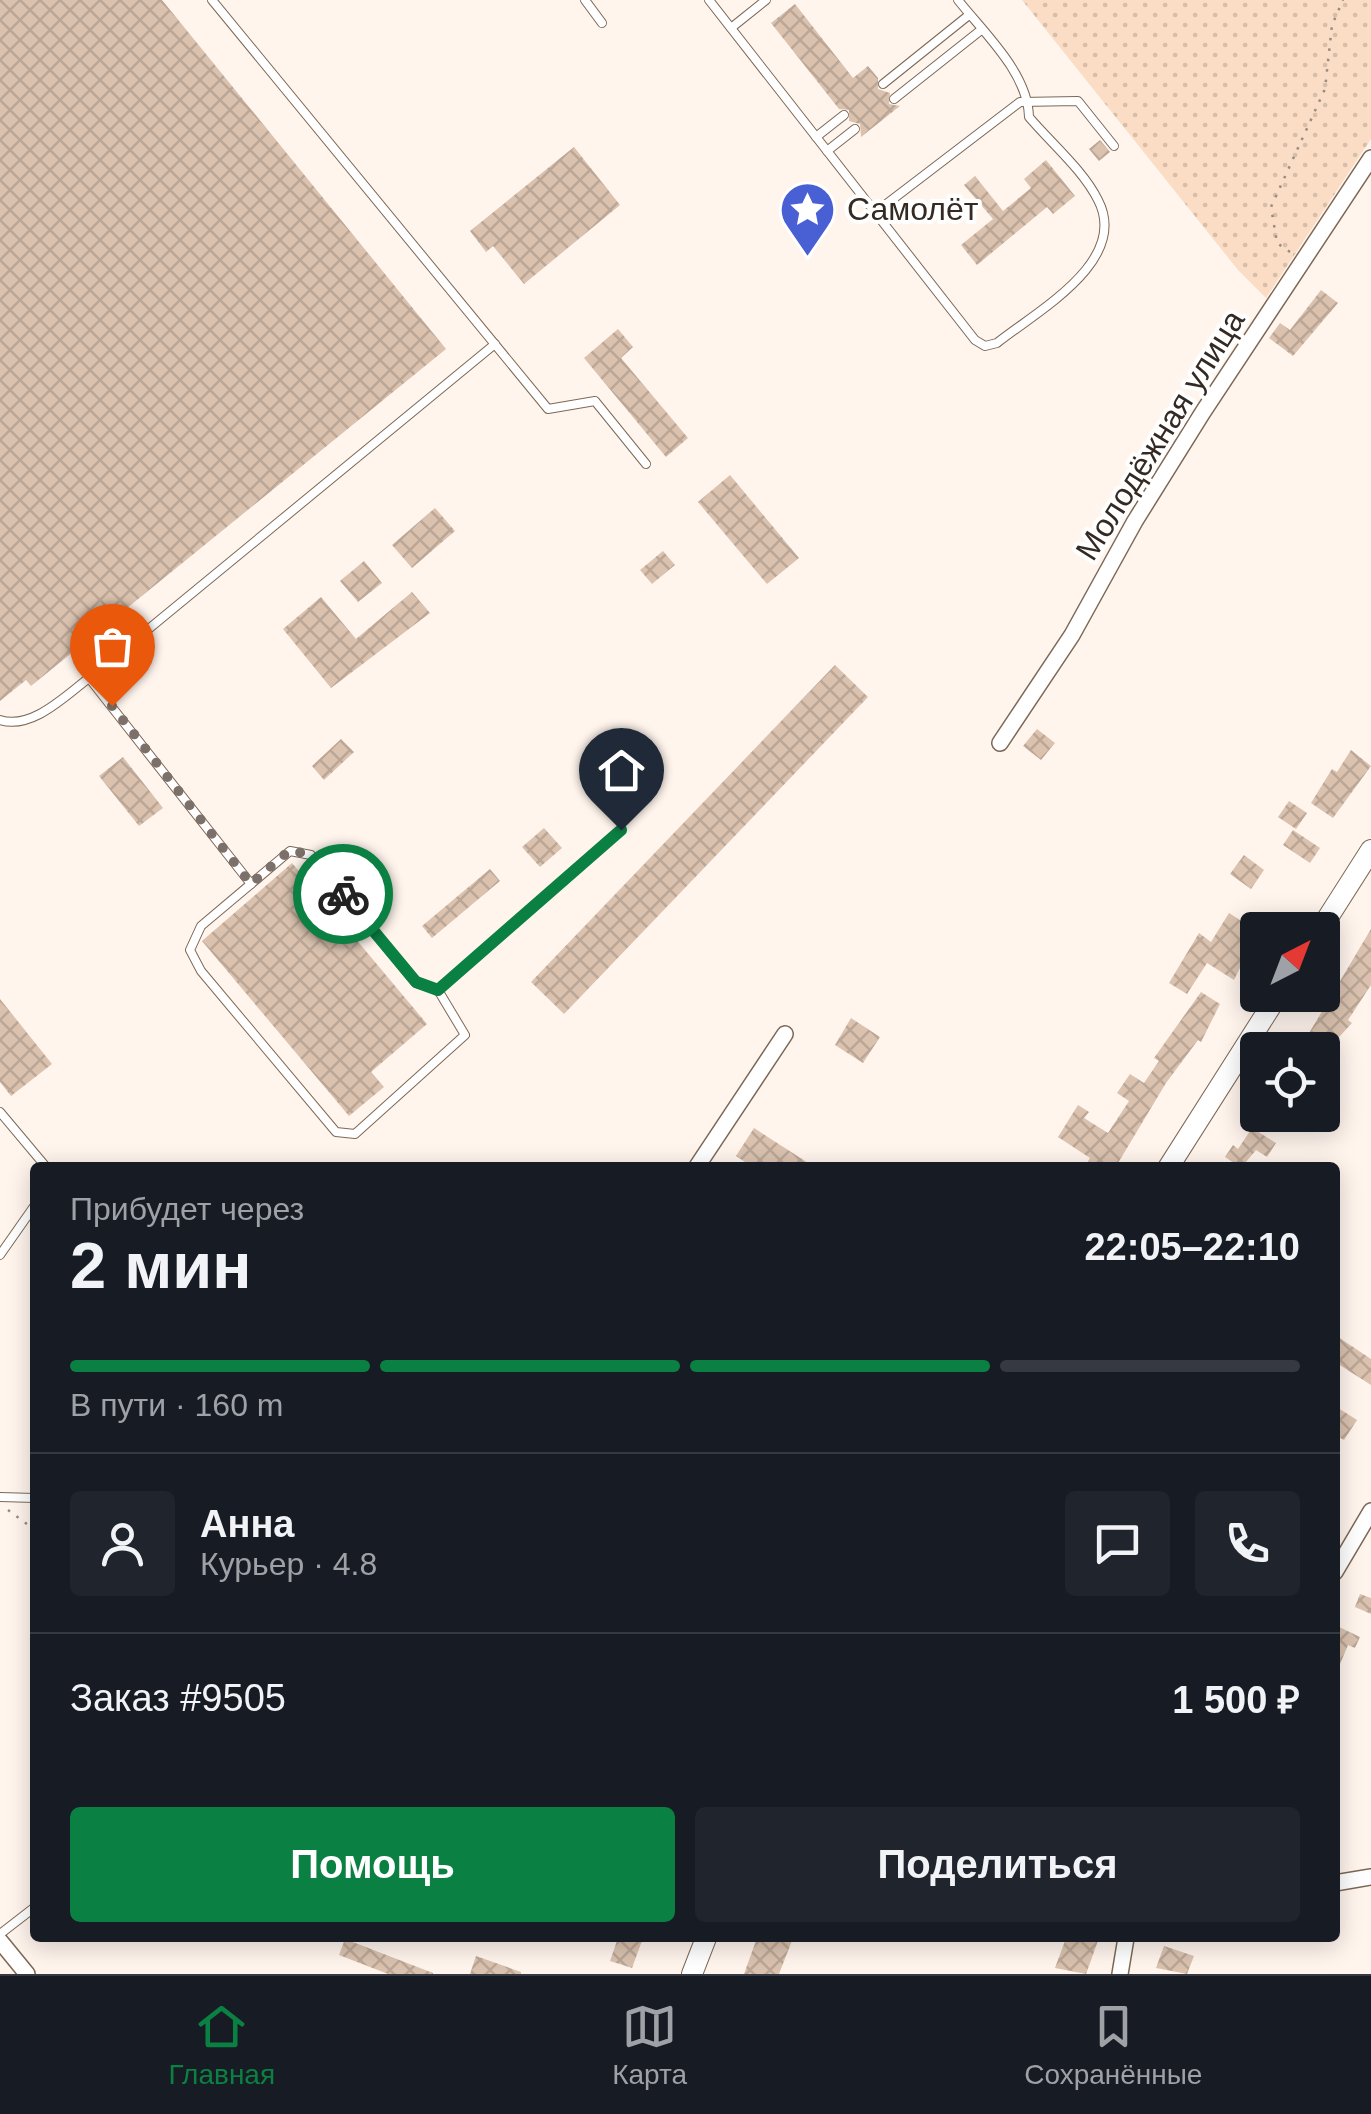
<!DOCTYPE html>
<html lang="ru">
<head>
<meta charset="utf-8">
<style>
  body { margin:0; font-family:Helvetica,sans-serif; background:#20242c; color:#f1f3f6; height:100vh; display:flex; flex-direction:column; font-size:38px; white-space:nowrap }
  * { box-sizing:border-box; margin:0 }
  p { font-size:32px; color:#9ea1a6 }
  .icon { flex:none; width:55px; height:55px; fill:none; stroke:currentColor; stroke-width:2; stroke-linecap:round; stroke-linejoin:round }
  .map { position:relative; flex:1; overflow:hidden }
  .panel { position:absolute; left:30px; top:1162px; width:1310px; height:780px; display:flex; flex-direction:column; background:#171b24; border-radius:10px; box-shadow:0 5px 25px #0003 }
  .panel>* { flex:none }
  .needle { width:65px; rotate:42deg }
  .tools { position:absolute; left:1240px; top:912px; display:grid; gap:20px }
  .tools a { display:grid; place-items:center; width:100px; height:100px; border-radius:10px; background:#171b24; box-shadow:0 5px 25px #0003; font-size:50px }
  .pin { position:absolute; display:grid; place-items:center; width:85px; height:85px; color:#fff; margin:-102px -42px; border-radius:50% 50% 50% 0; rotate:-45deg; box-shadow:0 0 10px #0007 }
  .pin .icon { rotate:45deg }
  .courier { position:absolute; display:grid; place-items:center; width:100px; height:100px; margin:-50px; border:8px solid #0b8043; border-radius:50%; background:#fff; color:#222; box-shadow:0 2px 12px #0007 }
  .headline em { font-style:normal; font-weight:800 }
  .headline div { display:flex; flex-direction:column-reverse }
  .headline { display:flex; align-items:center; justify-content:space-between; height:170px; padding:0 40px }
  h1 { font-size:65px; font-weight:800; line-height:75px }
  .bar { display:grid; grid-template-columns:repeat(4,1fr); gap:15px 10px; align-content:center; height:120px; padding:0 40px }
  .bar i { height:12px; border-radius:8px; background:#363941 }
  .bar .active { background:#0b8043 }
  .bar p { grid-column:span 4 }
  .line { display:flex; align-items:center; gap:25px; padding:0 40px; border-top:2px solid #363941 }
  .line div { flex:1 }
  .round { display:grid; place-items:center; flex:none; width:105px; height:105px; border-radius:10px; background:#20242c }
  .cta { display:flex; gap:20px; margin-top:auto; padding:20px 40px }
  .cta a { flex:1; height:115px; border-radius:10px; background:#0b8043; color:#fff; font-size:40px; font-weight:800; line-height:115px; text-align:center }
  .cta a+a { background:#20242c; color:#f1f3f6 }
  .tabs { display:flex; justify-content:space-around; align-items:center; height:140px; border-top:2px solid #363941; background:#171b24; font-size:28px; color:#9ea1a6 }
  .tabs a { display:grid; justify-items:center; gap:5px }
  .tabs .active { color:#0b8043 }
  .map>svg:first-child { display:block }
  .grass { fill:url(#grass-dots) }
  .building { fill:url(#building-cross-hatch) }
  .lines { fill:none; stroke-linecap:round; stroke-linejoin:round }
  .service-casing { stroke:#7d6856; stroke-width:10 }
  .minor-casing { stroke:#7d6856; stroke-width:18 }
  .tertiary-casing { stroke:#7d6856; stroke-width:22 }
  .path { stroke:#968c84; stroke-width:2.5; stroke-dasharray:2.5 8; stroke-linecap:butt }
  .service { stroke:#fff; stroke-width:8 }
  .minor { stroke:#fff; stroke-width:15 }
  .tertiary { stroke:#fff; stroke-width:20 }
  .done { stroke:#7b716a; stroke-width:10; stroke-dasharray:0 18 }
  .route { stroke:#0b8043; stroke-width:12 }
  .labels { text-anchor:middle; stroke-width:8; stroke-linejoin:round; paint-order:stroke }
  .poi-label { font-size:32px; fill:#342a23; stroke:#fff; text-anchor:start }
  .street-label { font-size:32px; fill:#342a23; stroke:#fff }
</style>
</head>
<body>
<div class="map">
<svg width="1371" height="1974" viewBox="0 0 1371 1974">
  <defs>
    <pattern id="grass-dots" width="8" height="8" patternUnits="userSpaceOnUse" patternTransform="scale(2.5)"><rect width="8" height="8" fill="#fbddc5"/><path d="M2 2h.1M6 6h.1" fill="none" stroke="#d8bea9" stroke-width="1.8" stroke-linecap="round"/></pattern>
    <pattern id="building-cross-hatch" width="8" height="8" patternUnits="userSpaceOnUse" patternTransform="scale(2.5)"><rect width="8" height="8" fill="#dac2af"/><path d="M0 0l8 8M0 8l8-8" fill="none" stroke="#bca796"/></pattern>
  </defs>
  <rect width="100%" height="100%" fill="#fff5ed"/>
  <polygon class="grass" points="1022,0 1371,0 1371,139 1266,298 1238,270"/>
  <g class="building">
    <polygon points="0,0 162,0 446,349 31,686 26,680 0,701"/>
    <polygon points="795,4 853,78 868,66 878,78 878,89 890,93 889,104 900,106 861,137 860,124 849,121 849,110 839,109 771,23"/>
    <polygon points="1100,140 1110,152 1099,161 1089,149"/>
    <polygon points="574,147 620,205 524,284 493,246 486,252 470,231"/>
    <polygon points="1046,160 1075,196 1053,214 1047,207 977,265 961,245 993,219 964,185 975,176 1003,211 1031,188 1024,179"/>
    <polygon points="1321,290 1338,303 1293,356 1269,338 1280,323 1290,330"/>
    <polygon points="618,329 633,347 621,358 688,438 666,457 584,358"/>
    <polygon points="730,475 799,558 767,584 698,502"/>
    <polygon points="435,508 455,531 412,568 392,545"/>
    <polygon points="663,551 675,565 652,584 640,570"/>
    <polygon points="364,561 382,583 358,602 340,581"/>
    <polygon points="412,592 430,613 331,688 283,629 321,597 356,639"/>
    <polygon points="835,665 868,697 564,1014 531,982"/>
    <polygon points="1037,729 1055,743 1041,760 1023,746"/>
    <polygon points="341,739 354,752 324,780 312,766"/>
    <polygon points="1351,750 1371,766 1333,818 1311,803 1332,769 1337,772"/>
    <polygon points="123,757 163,808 139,826 99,776"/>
    <polygon points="600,773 622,797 607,811 585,786"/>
    <polygon points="1289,801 1307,813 1296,829 1278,817"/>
    <polygon points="544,828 562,848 540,867 522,847"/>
    <polygon points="1293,830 1320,848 1310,863 1283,845"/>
    <polygon points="1244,855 1264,870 1251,889 1230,874"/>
    <polygon points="292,863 427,1024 371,1072 384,1087 349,1116 202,941"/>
    <polygon points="490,869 500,881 432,938 422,926"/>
    <polygon points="1229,913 1258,932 1234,980 1207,963 1187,994 1169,983 1199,933 1211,942"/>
    <polygon points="1371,929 1371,985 1348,1020 1352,1023 1327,1050 1299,1050"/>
    <polygon points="1201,992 1220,1004 1201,1042 1198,1040 1166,1083 1115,1168 1084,1168 1090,1158 1058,1137 1078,1105 1089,1112 1084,1118 1108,1133 1129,1101 1117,1093 1130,1074 1144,1083 1159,1061 1154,1058"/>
    <polygon points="0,999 52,1064 11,1096 0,1082"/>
    <polygon points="851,1018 880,1037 863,1063 835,1045"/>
    <polygon points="754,1128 816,1168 754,1168 736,1156"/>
    <polygon points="1252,1128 1276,1143 1267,1157 1256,1150 1241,1168 1225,1157 1233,1145 1238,1149"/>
    <polygon points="1335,1335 1371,1359 1371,1385 1335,1362"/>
    <polygon points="1335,1406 1357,1420 1344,1440 1335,1435"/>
    <polygon points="1360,1594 1371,1598 1371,1614 1355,1607"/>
    <polygon points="1335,1625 1360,1637 1355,1648 1348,1645 1335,1676"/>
    <polygon points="618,1938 643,1938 632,1968 610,1961"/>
    <polygon points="757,1938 793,1938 779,1974 744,1974"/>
    <polygon points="1066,1938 1099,1938 1086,1974 1055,1968"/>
    <polygon points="345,1939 433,1973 433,1974 388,1974 339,1955"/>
    <polygon points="1164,1946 1194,1956 1187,1974 1156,1968"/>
    <polygon points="476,1956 521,1972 521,1974 470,1974"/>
  </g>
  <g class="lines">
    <defs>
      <g id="service">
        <polyline points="212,0 548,409 595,401 646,464"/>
        <polyline points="585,0 602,23"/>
        <path d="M709,0L975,340L985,346L997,343C1037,311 1130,261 1098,200C1083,170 1051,143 1029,117C1028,73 984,33 958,0"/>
        <polyline points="731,28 766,0"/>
        <polyline points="883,84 969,15"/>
        <polyline points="894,99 981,30"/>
        <polyline points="816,137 844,115"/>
        <polyline points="827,151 855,129"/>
        <polyline points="876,212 1020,102 1078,101 1114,146"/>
        <polyline points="89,678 251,884"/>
        <path d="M0,720C32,730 65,696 89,678L495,344"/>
        <polygon points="290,851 311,855 416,983 438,990 465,1035 355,1134 336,1132 201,971 190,950 201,926"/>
        <polyline points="438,990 621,830"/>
        <polyline points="0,1112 47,1168"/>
        <polyline points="0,1255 35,1205"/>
        <polyline points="0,1497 35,1498"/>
        <polyline points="0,1934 35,1907"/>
      </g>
      <g id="minor">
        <polyline points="1000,743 1072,635 1135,521 1203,412 1371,158"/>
        <polyline points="696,1168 785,1034"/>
        <polyline points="1335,1572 1371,1511"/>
        <polyline points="1335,1883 1371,1877"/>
        <polyline points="0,1941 27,1974"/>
        <polyline points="1120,1974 1126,1938"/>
      </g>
      <g id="tertiary">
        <polyline points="1320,930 1371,850"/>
        <polyline points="1168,1168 1278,995"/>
        <polyline points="692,1974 706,1938"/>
      </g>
    </defs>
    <use href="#service" class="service-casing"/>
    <use href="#minor" class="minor-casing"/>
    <use href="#tertiary" class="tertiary-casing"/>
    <g class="path">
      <polyline points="1290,252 1277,243 1271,207 1325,89 1332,25 1343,0"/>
      <polyline points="8,1510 35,1530"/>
    </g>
    <use href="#service" class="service"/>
    <use href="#minor" class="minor"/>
    <use href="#tertiary" class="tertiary"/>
  </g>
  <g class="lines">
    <polyline class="done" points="112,706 251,884 290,850 311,855 343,894"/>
    <polyline class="route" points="343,894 416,982 438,990 621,830"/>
  </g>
  <defs>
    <symbol id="sight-pin" viewBox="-11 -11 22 30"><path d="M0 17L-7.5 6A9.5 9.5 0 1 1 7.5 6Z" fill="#495fd4" stroke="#fff"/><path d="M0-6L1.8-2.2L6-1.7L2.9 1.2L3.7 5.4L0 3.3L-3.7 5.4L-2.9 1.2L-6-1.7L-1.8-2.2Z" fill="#fff"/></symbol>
  </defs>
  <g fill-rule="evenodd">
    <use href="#sight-pin" x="776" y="178" width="63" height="86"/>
  </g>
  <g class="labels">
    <g class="poi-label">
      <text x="847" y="220">Самолёт</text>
    </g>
    <g class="street-label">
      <text transform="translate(1160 435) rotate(-58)" y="11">Молодёжная улица</text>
    </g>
  </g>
</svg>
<div class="tools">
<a><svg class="needle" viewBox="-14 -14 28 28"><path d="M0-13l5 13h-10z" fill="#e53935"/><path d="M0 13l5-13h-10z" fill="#9ea1a6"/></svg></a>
<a><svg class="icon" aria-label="locate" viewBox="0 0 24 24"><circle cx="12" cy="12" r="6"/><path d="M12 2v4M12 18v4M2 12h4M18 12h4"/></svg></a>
</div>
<div class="pin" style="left:112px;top:706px;background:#ea580c"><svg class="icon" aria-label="bag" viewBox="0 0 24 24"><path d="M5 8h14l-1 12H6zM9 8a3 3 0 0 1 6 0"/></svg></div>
<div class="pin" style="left:621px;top:830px;background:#1f2937"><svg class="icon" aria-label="home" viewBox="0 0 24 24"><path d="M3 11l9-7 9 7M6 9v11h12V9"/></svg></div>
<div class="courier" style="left:343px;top:894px"><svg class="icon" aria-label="bike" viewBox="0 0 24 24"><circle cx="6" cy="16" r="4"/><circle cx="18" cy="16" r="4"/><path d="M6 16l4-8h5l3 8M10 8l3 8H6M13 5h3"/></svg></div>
<section class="panel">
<div class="headline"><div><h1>2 мин</h1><p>Прибудет через</p></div><em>22:05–22:10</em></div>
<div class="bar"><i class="active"></i><i class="active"></i><i class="active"></i><i></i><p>В пути · 160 m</p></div>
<div class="line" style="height:180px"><a class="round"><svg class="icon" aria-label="person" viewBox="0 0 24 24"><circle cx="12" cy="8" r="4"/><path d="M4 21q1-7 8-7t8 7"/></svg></a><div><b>Анна</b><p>Курьер · 4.8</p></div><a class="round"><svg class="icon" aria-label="chat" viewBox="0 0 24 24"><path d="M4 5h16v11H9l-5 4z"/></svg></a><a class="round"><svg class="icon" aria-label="phone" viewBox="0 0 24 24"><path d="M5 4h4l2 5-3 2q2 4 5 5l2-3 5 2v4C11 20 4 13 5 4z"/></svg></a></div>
<div class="line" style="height:130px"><div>Заказ #9505</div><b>1 500 ₽</b></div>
<div class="cta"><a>Помощь</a><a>Поделиться</a></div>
</section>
</div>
<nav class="tabs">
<a class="active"><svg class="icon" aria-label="home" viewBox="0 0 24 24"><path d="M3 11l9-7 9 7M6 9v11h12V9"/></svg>Главная</a>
<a><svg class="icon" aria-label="map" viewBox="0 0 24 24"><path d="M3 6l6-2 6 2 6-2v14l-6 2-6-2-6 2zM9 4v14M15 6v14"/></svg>Карта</a>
<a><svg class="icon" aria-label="saved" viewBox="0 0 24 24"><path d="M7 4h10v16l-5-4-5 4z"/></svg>Сохранённые</a>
</nav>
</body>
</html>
